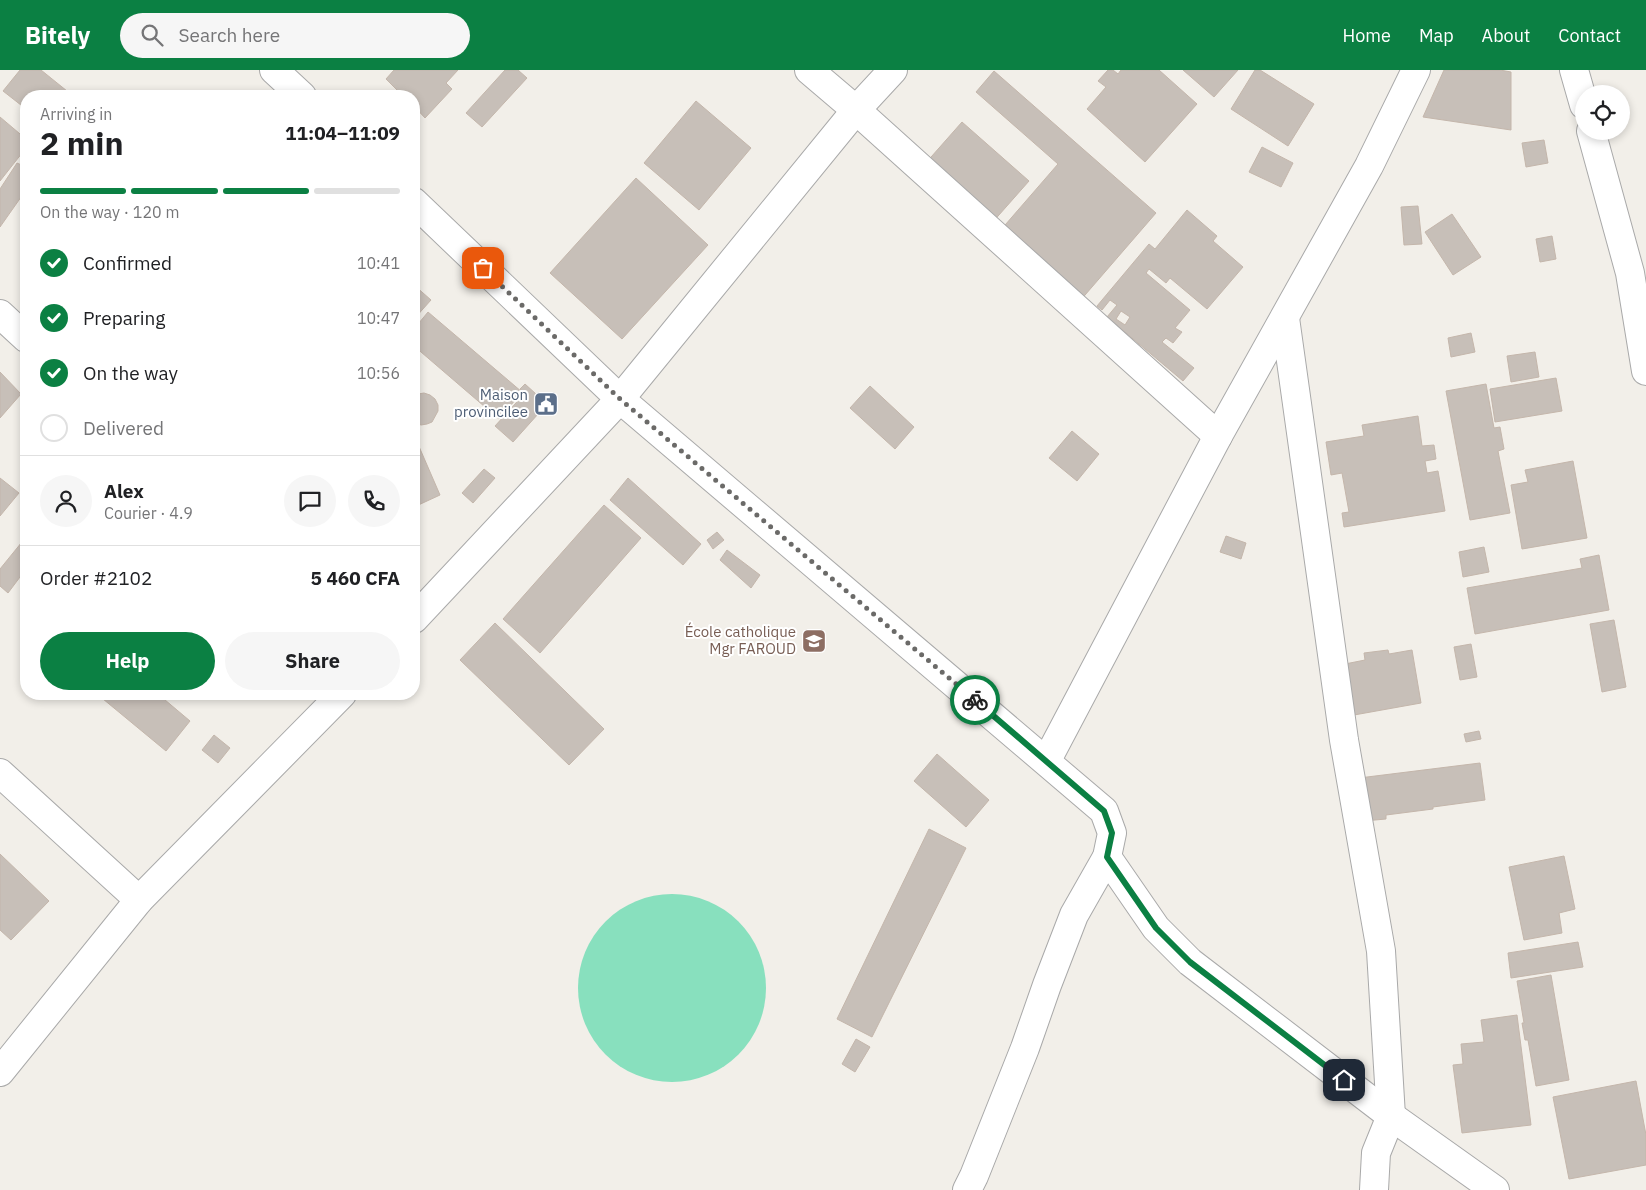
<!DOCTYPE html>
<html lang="en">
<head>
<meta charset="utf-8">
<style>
  body { margin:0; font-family:"IBM Plex Sans",sans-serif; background:#f6f6f6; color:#202124; height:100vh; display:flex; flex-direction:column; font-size:19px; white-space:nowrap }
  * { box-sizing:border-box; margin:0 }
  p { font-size:16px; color:#757577 }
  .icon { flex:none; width:28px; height:28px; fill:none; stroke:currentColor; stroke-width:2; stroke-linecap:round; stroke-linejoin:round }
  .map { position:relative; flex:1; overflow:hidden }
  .panel { position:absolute; left:20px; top:20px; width:400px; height:610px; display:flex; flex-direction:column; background:#fff; border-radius:20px; box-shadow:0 2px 8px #0003 }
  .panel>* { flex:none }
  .buttons { position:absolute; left:1575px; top:15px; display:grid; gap:10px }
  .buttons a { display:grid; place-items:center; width:55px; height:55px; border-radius:50%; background:#fff; box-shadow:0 2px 8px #0003; font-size:25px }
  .pin { position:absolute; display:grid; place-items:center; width:42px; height:42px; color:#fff; margin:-21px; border-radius:10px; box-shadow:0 2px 8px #0006 }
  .courier { position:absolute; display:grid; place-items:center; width:50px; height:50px; margin:-25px; border:4px solid #0b8043; border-radius:50%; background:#fff; color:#222; box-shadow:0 1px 6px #0007 }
  .headline em { font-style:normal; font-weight:700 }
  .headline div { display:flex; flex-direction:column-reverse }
  .headline { display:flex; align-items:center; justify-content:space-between; height:85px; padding:0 20px }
  h1 { font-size:32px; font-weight:700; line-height:38px }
  .bar { display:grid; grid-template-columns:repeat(4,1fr); gap:8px 5px; align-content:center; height:60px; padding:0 20px }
  .bar i { height:6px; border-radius:4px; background:#e0e0e0 }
  .bar .on { background:#0b8043 }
  .bar p { grid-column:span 4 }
  .line { display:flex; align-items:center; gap:12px; padding:0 20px; border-top:1px solid #e0e0e0 }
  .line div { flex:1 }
  .round { display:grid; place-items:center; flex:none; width:52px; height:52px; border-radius:26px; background:#f6f6f6 }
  ol { padding:0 20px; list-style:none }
  li { display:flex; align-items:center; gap:15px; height:55px }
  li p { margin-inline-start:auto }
  li .icon { padding:5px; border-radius:50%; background:#0b8043; color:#fff; stroke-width:4 }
  li:last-child { color:#757577 }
  li i { width:28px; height:28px; border:2px solid #e0e0e0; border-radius:50% }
  .primary-button { display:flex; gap:10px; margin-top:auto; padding:10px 20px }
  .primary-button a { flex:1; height:58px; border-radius:30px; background:#0b8043; color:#fff; font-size:20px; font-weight:700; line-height:58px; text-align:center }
  .primary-button a+a { background:#f6f6f6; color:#202124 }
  header { display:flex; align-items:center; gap:30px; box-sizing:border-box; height:70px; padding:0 25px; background:#0b8043; color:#fff }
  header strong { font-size:24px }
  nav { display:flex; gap:28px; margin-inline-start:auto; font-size:18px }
  .search { width:350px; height:45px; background:#f6f6f6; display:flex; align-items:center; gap:12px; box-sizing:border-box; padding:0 18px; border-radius:28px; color:#757577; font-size:19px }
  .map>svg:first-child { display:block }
  .pitch { fill:#88e0be }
  .building { fill:#c7bfb8; stroke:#c4b6ab; fill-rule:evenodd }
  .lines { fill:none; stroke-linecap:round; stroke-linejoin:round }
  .street-casing { stroke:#a9a9a9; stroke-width:30 }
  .street { stroke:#fff; stroke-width:28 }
  .done { stroke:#6b6a68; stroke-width:5; stroke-dasharray:0 9 }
  .route { stroke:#0b8043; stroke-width:6 }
  .labels { text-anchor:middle; stroke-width:4; stroke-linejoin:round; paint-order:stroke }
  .service-label { font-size:15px; fill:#4e5e75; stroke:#fff; text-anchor:end }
  .education-label { font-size:15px; fill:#785e54; stroke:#fff; text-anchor:end }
</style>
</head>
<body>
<header>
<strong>Bitely</strong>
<div class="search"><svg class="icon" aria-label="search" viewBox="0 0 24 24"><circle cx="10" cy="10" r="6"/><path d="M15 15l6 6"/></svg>Search here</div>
<nav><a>Home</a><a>Map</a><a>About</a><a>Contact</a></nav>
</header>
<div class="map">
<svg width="1646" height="1120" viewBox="0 0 1646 1120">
  <rect width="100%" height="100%" fill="#f2efe9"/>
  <circle class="pitch" cx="672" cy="918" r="94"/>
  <g class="building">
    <polygon points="20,0 41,0 67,21 63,26 26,26 26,39 3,21"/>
    <polygon points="394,0 458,0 446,13 452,19 425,48 414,36 414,26 403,26 386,9"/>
    <polygon points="505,0 518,0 527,8 482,57 466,43"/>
    <polygon points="1108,0 1113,0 1118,4 1121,0 1159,0 1197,34 1145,92 1087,39 1106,17 1098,11"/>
    <polygon points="1183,0 1238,0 1214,27"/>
    <polygon points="1255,0 1260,0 1314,34 1288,76 1231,39"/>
    <polygon points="1444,0 1500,0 1511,2 1511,60 1423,47"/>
    <polygon points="994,1 1156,143 1079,232 999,162 1058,94 976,22"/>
    <polygon points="696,31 751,78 699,140 644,93"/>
    <polygon points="0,47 26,69 26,78 0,111"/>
    <polygon points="962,52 1029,111 991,154 924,95"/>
    <polygon points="1544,70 1548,93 1526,97 1522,73"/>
    <polygon points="1262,77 1293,93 1281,117 1249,102"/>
    <polygon points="17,93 26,97 26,120 0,157 0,119"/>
    <polygon points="636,108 708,175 622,269 550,203"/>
    <polygon points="1418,136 1422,174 1404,175 1401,137"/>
    <path d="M1187,140L1217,166L1213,171L1243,197L1207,239L1170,208L1166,213L1149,199L1146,203L1190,240L1175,258L1182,262L1173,273L1166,268L1162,272L1194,298L1183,311L1107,247L1117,235L1110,230L1102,240L1097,236L1149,174L1155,179ZM1121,241L1130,247L1125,255L1116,249Z"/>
    <polygon points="1452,144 1481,187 1453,205 1425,162"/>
    <polygon points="1552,166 1556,189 1540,192 1536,169"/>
    <polygon points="414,215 431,230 414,249"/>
    <polygon points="428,242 522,322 499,349 414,276 414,259"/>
    <polygon points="1471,263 1475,282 1451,287 1448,268"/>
    <polygon points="1535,282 1539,307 1511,312 1507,286"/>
    <polygon points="0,302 21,324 0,348"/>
    <polygon points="1556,308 1562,341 1495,352 1490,319"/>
    <polygon points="525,314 547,334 513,372 495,356 525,323 520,319"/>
    <polygon points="1486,314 1494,358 1500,357 1504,379 1498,381 1510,443 1470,450 1446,321"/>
    <polygon points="870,316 914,357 895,379 850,338"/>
    <polygon points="424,323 430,325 435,329 438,335 438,341 432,352 427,354 421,355 414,352 414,326 418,324"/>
    <polygon points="1418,346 1422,376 1434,375 1436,389 1425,391 1427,403 1438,401 1445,441 1344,457 1342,443 1349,442 1342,403 1331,405 1326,372 1364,366 1362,355"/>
    <polygon points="1072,361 1099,384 1077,411 1049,388"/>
    <polygon points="414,365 440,425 414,437"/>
    <polygon points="1573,391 1587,468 1522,479 1511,415 1528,412 1525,400"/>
    <polygon points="484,399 495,408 473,433 462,423"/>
    <polygon points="0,408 19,423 0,446"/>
    <polygon points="628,408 701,474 683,495 610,430"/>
    <polygon points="604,435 641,468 540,583 503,549"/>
    <polygon points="717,462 724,470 713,479 707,470"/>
    <polygon points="1226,466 1246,473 1241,489 1220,482"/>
    <polygon points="26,467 26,499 8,523 0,516 0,499"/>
    <polygon points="1484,477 1489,502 1463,507 1459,482"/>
    <polygon points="727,480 760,505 751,518 720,490"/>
    <polygon points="1599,485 1609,540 1475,564 1467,518 1582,498 1580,489"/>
    <polygon points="1614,550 1626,617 1602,622 1590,554"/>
    <polygon points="495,553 604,659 569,695 460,590"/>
    <polygon points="1471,574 1477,607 1460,610 1454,577"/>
    <polygon points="1388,580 1389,584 1412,580 1421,633 1354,645 1345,594 1365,590 1364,583"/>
    <polygon points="97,624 153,624 155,625 158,624 190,651 166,681"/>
    <polygon points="1479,661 1481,669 1466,672 1464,664"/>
    <polygon points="214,665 230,678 218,693 202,680"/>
    <polygon points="937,684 989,730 966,757 914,711"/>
    <polygon points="1480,693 1485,730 1433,737 1433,739 1386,745 1386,749 1364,751 1359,708"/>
    <polygon points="929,759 966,778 872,967 837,949"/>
    <polygon points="0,784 49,831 11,870 0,860"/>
    <polygon points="1564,786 1575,839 1559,843 1562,863 1524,870 1509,797"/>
    <polygon points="1578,872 1583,897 1511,908 1508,883"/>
    <polygon points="1551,905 1569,1010 1536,1016 1528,970 1525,970 1522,953 1524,953 1517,911"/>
    <polygon points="1517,945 1531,1055 1462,1063 1453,995 1463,994 1461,974 1484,972 1481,950"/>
    <polygon points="856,969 870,977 855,1002 842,994"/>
    <polygon points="1636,1011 1646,1065 1646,1095 1569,1109 1553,1027"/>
  </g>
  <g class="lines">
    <defs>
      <g id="street">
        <polyline points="274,0 302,26"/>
        <polyline points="809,0 856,40 1218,366"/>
        <polyline points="1574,0 1584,35"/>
        <polyline points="1591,61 1630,203 1646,301"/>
        <polyline points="414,132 620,329 1104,741 1112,763 1107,787 1156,858 1190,892 1391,1046 1495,1120"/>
        <polyline points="0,244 26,268"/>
        <polyline points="1285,248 1344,670 1381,881 1391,1046 1376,1083 1374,1120"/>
        <polyline points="414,549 620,329 856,40 893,0"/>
        <polyline points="1047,690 1218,366 1369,96 1416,0"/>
        <polyline points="0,703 139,830"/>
        <polyline points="0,1002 139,830 342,624"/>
        <polyline points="967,1120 974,1106 1025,978 1047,915 1074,845 1107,787"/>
      </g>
    </defs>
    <use href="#street" class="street-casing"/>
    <use href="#street" class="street"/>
  </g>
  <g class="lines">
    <polyline class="done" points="483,198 620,329 975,630"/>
    <polyline class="route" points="975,630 1104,741 1112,763 1107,787 1156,858 1190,892 1344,1010"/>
  </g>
  <defs>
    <symbol id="civic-square" viewBox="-11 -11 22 22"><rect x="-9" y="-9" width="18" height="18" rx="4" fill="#5c6f8a" stroke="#fff"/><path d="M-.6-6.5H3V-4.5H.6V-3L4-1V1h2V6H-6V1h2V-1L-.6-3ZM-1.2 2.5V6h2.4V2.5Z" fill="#fff"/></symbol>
    <symbol id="school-square" viewBox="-11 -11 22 22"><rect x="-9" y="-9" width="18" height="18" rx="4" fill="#8d6e63" stroke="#fff"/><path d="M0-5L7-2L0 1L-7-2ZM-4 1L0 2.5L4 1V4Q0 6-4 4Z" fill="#fff"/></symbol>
  </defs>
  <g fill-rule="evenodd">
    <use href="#civic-square" x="532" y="320" width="28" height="28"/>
    <use href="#school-square" x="800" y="557" width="28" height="28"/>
  </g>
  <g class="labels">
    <g class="service-label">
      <text x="528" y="330">Maison<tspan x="528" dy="17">provincilee</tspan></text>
    </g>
    <g class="education-label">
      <text x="796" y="567">École catholique<tspan x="796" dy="17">Mgr FAROUD</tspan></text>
    </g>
  </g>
</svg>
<div class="buttons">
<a><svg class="icon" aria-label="locate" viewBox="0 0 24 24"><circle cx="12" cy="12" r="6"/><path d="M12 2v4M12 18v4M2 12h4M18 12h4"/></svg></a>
</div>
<div class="pin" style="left:483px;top:198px;background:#ea580c"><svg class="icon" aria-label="bag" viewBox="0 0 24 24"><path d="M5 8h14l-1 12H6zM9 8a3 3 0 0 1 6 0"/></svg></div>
<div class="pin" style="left:1344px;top:1010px;background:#1f2937"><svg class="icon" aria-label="home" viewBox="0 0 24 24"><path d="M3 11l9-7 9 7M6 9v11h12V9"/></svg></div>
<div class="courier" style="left:975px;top:630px"><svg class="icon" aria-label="bike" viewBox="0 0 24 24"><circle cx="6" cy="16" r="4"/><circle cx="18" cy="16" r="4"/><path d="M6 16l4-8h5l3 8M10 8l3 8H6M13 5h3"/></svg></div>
<section class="panel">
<div class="headline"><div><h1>2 min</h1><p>Arriving in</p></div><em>11:04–11:09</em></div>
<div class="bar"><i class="on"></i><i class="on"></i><i class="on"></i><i></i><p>On the way · 120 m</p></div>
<ol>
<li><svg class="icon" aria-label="check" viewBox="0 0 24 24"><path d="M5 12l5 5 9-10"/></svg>Confirmed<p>10:41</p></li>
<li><svg class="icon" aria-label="check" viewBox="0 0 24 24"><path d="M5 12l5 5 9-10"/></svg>Preparing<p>10:47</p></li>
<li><svg class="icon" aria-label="check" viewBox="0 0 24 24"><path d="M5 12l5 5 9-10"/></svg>On the way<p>10:56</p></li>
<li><i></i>Delivered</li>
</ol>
<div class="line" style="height:90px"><a class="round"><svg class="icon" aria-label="person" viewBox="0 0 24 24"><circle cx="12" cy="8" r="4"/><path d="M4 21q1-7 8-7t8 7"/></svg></a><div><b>Alex</b><p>Courier · 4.9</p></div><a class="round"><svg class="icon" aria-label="chat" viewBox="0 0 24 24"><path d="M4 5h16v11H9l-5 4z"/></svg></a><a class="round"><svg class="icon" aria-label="phone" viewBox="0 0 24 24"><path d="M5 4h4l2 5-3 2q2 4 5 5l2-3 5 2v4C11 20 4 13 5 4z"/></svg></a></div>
<div class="line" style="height:65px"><div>Order #2102</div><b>5 460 CFA</b></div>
<div class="primary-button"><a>Help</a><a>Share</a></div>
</section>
</div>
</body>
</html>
